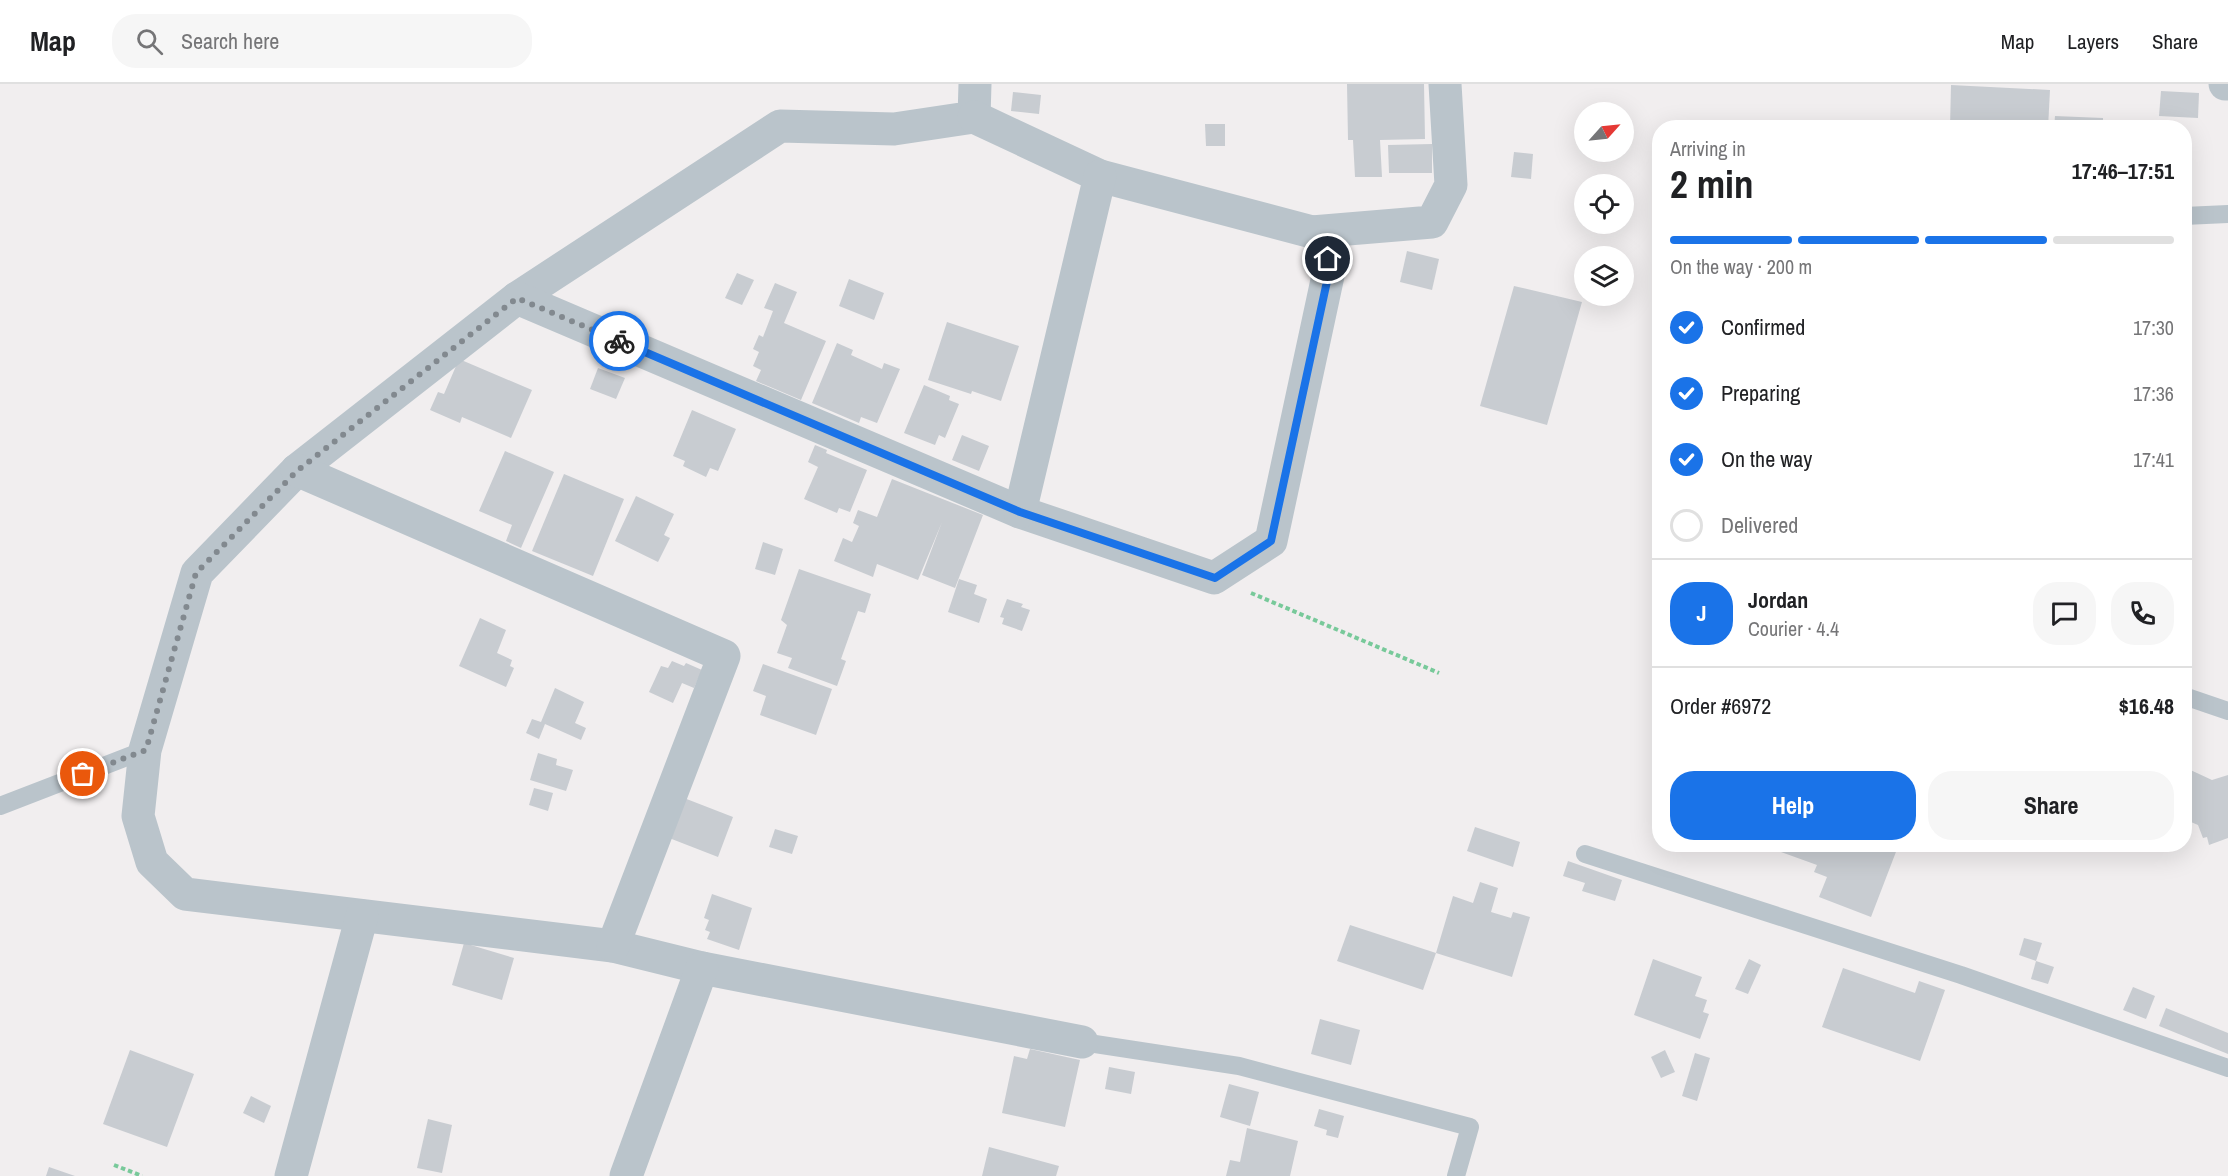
<!DOCTYPE html>
<html lang="en">
<head>
<meta charset="utf-8">
<style>
  body { margin:0; font-family:"Archivo Narrow",sans-serif; background:#f6f6f6; color:#202124; height:100vh; display:flex; flex-direction:column; font-size:22px; white-space:nowrap }
  * { box-sizing:border-box; margin:0 }
  p { font-size:20px; color:#757577 }
  .icon { flex:none; width:33px; height:33px; fill:none; stroke:currentColor; stroke-width:2; stroke-linecap:round; stroke-linejoin:round }
  .map { position:relative; flex:1; overflow:hidden }
  .drawer { position:absolute; left:1652px; top:36px; width:540px; height:732px; display:flex; flex-direction:column; background:#fff; border-radius:24px; box-shadow:0 6px 24px #0002 }
  .drawer>* { flex:none }
  .needle { width:39px; rotate:63deg }
  .fabs { position:absolute; left:1574px; top:18px; display:grid; gap:12px }
  .fabs a { display:grid; place-items:center; width:60px; height:60px; border-radius:50%; background:#fff; box-shadow:0 6px 24px #0002; font-size:30px }
  .pin { position:absolute; display:grid; place-items:center; width:51px; height:51px; color:#fff; margin:-26px; border:3px solid #fff; border-radius:50%; box-shadow:0 2px 6px #0007 }
  .courier { position:absolute; display:grid; place-items:center; width:60px; height:60px; margin:-30px; border:4px solid #1a73e8; border-radius:50%; background:#fff; color:#222; box-shadow:0 2px 8px #0007 }
  .head em { font-style:normal; font-weight:800 }
  .head div { display:flex; flex-direction:column-reverse }
  .head { display:flex; align-items:center; justify-content:space-between; height:102px; padding:0 18px }
  h1 { font-size:39px; font-weight:800; line-height:45px }
  .bar { display:grid; grid-template-columns:repeat(4,1fr); gap:9px 6px; align-content:center; height:72px; padding:0 18px }
  .bar i { height:8px; border-radius:4px; background:#e0e0e0 }
  .bar .active { background:#1a73e8 }
  .bar p { grid-column:span 4 }
  .line { display:flex; align-items:center; gap:15px; padding:0 18px; border-top:2px solid #e0e0e0 }
  .line div { flex:1 }
  .round { display:grid; place-items:center; flex:none; width:63px; height:63px; border-radius:24px; background:#f6f6f6 }
  ol { padding:0 18px; list-style:none }
  li { display:flex; align-items:center; gap:18px; height:66px }
  li p { margin-inline-start:auto }
  li .icon { padding:6px; border-radius:50%; background:#1a73e8; color:#fff; stroke-width:4 }
  li:last-child { color:#757577 }
  li i { width:33px; height:33px; border:3px solid #e0e0e0; border-radius:50% }
  .primary-button { display:flex; gap:12px; margin-top:auto; padding:12px 18px }
  .primary-button a { flex:1; height:69px; border-radius:24px; background:#1a73e8; color:#fff; font-size:24px; font-weight:800; line-height:69px; text-align:center }
  .primary-button a+a { background:#f6f6f6; color:#202124 }
  header { display:flex; align-items:center; gap:36px; box-sizing:border-box; height:84px; padding:0 30px; background:#fff; border-bottom:2px solid #e0e0e0 }
  header strong { font-size:28px }
  nav { display:flex; gap:33px; margin-inline-start:auto; font-size:21px }
  .search { width:420px; height:54px; background:#f6f6f6; display:flex; align-items:center; gap:15px; box-sizing:border-box; padding:0 21px; border-radius:24px; color:#757577; font-size:22px }
  .map>svg:first-child { display:block }
  .building { fill:#c8ccd1 }
  .lines { fill:none; stroke-linecap:round; stroke-linejoin:round }
  .path { stroke:#78c99a; stroke-width:4; stroke-dasharray:4.5 3; stroke-linecap:butt }
  .lane { stroke:#bac4cb; stroke-width:18 }
  .street { stroke:#bac4cb; stroke-width:33 }
  .done { stroke:#82898f; stroke-width:6; stroke-dasharray:0 10.8 }
  .route { stroke:#1a73e8; stroke-width:8 }
</style>
</head>
<body>
<header>
<strong>Map</strong>
<div class="search"><svg class="icon" aria-label="search" viewBox="0 0 24 24"><circle cx="10" cy="10" r="6"/><path d="M15 15l6 6"/></svg>Search here</div>
<nav><a>Map</a><a>Layers</a><a>Share</a></nav>
</header>
<div class="map">
<svg width="2228" height="1092" viewBox="0 0 2228 1092">
  <rect width="100%" height="100%" fill="#f1eeef"/>
  <g class="building">
    <polygon points="1347,0 1424,0 1425,55 1380,56 1382,93 1355,93 1353,56 1348,56"/>
    <polygon points="1951,1 2050,6 2048,44 1950,44"/>
    <polygon points="2161,7 2199,9 2198,34 2159,32"/>
    <polygon points="1013,8 1041,11 1039,30 1011,27"/>
    <polygon points="2055,32 2103,34 2103,44 2054,44"/>
    <polygon points="1205,40 1225,40 1225,62 1206,62"/>
    <polygon points="1432,60 1432,89 1389,89 1388,61"/>
    <polygon points="1514,68 1533,70 1531,95 1511,93"/>
    <polygon points="1407,167 1439,175 1432,206 1400,198"/>
    <polygon points="737,189 754,196 742,221 725,214"/>
    <polygon points="849,195 884,209 874,236 839,222"/>
    <polygon points="775,199 797,208 784,239 826,257 801,316 756,297 761,286 753,282 759,268 753,265 759,251 763,253 773,227 764,224"/>
    <polygon points="1514,202 1582,218 1547,341 1480,322"/>
    <polygon points="947,238 1019,262 1001,317 972,307 971,310 928,296"/>
    <polygon points="837,259 853,266 851,271 882,285 884,279 900,285 877,339 861,333 859,339 812,319"/>
    <polygon points="459,275 532,306 511,354 462,333 460,339 430,326 438,308 444,310"/>
    <polygon points="598,284 625,294 616,315 590,305"/>
    <polygon points="924,301 950,312 949,316 959,320 945,354 939,351 935,361 904,349"/>
    <polygon points="692,326 736,345 718,387 710,384 706,393 683,382 685,377 673,372"/>
    <polygon points="962,351 989,362 979,387 952,376"/>
    <polygon points="815,361 827,366 826,369 867,386 850,428 839,424 837,429 804,415 818,383 808,378"/>
    <polygon points="505,367 554,388 521,464 506,457 512,441 479,427"/>
    <polygon points="564,390 624,415 593,492 532,467"/>
    <polygon points="892,395 983,431 955,504 922,491 942,438 918,496 877,480 873,493 834,477 843,454 852,458 859,442 853,439 858,426 877,433"/>
    <polygon points="636,412 674,430 664,451 670,454 658,478 615,457"/>
    <polygon points="763,458 783,465 775,491 755,485"/>
    <polygon points="799,485 871,510 865,529 858,527 841,575 846,577 837,602 788,584 792,574 777,569 787,541 781,536"/>
    <polygon points="959,495 977,501 974,510 987,515 979,539 948,528"/>
    <polygon points="1007,515 1023,520 1021,523 1030,526 1022,547 1002,540 1004,534 1000,533"/>
    <polygon points="480,534 506,546 497,569 512,576 510,582 514,584 506,603 459,582"/>
    <polygon points="672,577 684,582 686,579 702,586 694,604 682,599 673,619 649,608 661,582 668,584"/>
    <polygon points="763,580 832,605 816,651 760,631 766,612 753,607"/>
    <polygon points="555,604 584,618 575,639 586,644 581,656 545,640 539,655 526,649 532,635 541,638"/>
    <polygon points="538,669 557,675 556,681 573,686 566,707 530,696"/>
    <polygon points="2184,683 2212,696 2228,691 2228,754 2209,761 2207,753 2203,754 2198,741 2184,735"/>
    <polygon points="534,704 553,709 548,727 529,721"/>
    <polygon points="684,714 733,733 718,773 664,752"/>
    <polygon points="1475,743 1520,758 1513,783 1467,767"/>
    <polygon points="775,745 798,752 792,770 769,763"/>
    <polygon points="1783,760 1899,760 1871,833 1819,813 1827,793 1814,788 1817,781 1781,768"/>
    <polygon points="1568,777 1622,796 1615,817 1582,807 1585,799 1563,792"/>
    <polygon points="1480,798 1498,804 1491,828 1511,834 1513,828 1530,833 1512,893 1436,869 1453,812 1473,819"/>
    <polygon points="712,810 752,824 739,866 707,855 710,848 705,846 709,836 704,834"/>
    <polygon points="1350,841 1436,869 1423,906 1337,877"/>
    <polygon points="2024,854 2042,859 2036,877 2019,871"/>
    <polygon points="464,859 514,874 502,916 452,901"/>
    <polygon points="1653,875 1702,893 1695,912 1707,916 1703,928 1709,930 1700,955 1634,931"/>
    <polygon points="1749,875 1761,881 1748,910 1735,905"/>
    <polygon points="2036,877 2054,883 2048,900 2031,895"/>
    <polygon points="1843,884 1915,909 1919,897 1945,906 1920,977 1822,943"/>
    <polygon points="2133,903 2155,912 2146,935 2123,926"/>
    <polygon points="2166,924 2228,949 2228,970 2159,942"/>
    <polygon points="1320,935 1360,946 1351,981 1311,970"/>
    <polygon points="1030,965 1080,976 1065,1043 1002,1029 1014,972 1027,975"/>
    <polygon points="130,966 194,990 167,1063 103,1040"/>
    <polygon points="1665,966 1675,988 1661,994 1651,973"/>
    <polygon points="1695,969 1710,974 1697,1017 1682,1012"/>
    <polygon points="1109,983 1135,988 1131,1010 1105,1005"/>
    <polygon points="1229,1000 1259,1008 1250,1042 1220,1033"/>
    <polygon points="251,1012 271,1022 264,1039 243,1029"/>
    <polygon points="1319,1025 1344,1032 1338,1054 1326,1051 1327,1046 1314,1042"/>
    <polygon points="428,1035 452,1041 442,1089 417,1084"/>
    <polygon points="1247,1044 1298,1057 1290,1092 1226,1092 1230,1076 1240,1078"/>
    <polygon points="989,1063 1059,1082 1056,1092 982,1092"/>
    <polygon points="49,1083 75,1092 46,1092"/>
  </g>
  <g class="lines">
    <g class="path">
      <polyline points="1251,509 1439,589"/>
      <polyline points="114,1081 142,1092"/>
    </g>
    <g class="lane">
      <polyline points="2184,132 2228,130"/>
      <polyline points="2184,612 2228,627"/>
      <polyline points="0,722 145,666"/>
      <polyline points="1585,770 1961,891 2228,984"/>
      <polyline points="1082,958 1239,982 1470,1043 1456,1092"/>
    </g>
    <g class="street">
      <polyline points="975,0 974,33 894,45 780,42 517,214 297,386 197,489 145,666 138,732 152,778 185,810 613,862 702,884 1082,958"/>
      <polyline points="2225,0 2228,0"/>
      <polyline points="1312,148 1432,138 1451,101 1445,0"/>
      <polyline points="517,214 1020,428 1214,494 1271,457 1329,187 1328,162 1312,148 1100,92 974,33"/>
      <polyline points="297,386 724,572 613,862"/>
      <polyline points="1020,428 1100,92"/>
      <polyline points="291,1092 362,832"/>
      <polyline points="626,1092 702,884"/>
    </g>
  </g>
  <g class="lines">
    <polyline class="done" points="83,690 146,666 196,489 297,387 517,214 619,257"/>
    <polyline class="route" points="619,257 1020,428 1215,494 1271,457 1329,188 1328,175"/>
  </g>
</svg>
<div class="fabs">
<a><svg class="needle" viewBox="-14 -14 28 28"><path d="M0-13l5 13h-10z" fill="#e53935"/><path d="M0 13l5-13h-10z" fill="#757577"/></svg></a>
<a><svg class="icon" aria-label="locate" viewBox="0 0 24 24"><circle cx="12" cy="12" r="6"/><path d="M12 2v4M12 18v4M2 12h4M18 12h4"/></svg></a>
<a><svg class="icon" aria-label="layers" viewBox="0 0 24 24"><path d="M12 4l9 5-9 5-9-5zM3 14l9 5 9-5"/></svg></a>
</div>
<div class="pin" style="left:83px;top:690px;background:#ea580c"><svg class="icon" aria-label="bag" viewBox="0 0 24 24"><path d="M5 8h14l-1 12H6zM9 8a3 3 0 0 1 6 0"/></svg></div>
<div class="pin" style="left:1328px;top:175px;background:#1f2937"><svg class="icon" aria-label="home" viewBox="0 0 24 24"><path d="M3 11l9-7 9 7M6 9v11h12V9"/></svg></div>
<div class="courier" style="left:619px;top:257px"><svg class="icon" aria-label="bike" viewBox="0 0 24 24"><circle cx="6" cy="16" r="4"/><circle cx="18" cy="16" r="4"/><path d="M6 16l4-8h5l3 8M10 8l3 8H6M13 5h3"/></svg></div>
<section class="drawer">
<div class="head"><div><h1>2 min</h1><p>Arriving in</p></div><em>17:46–17:51</em></div>
<div class="bar"><i class="active"></i><i class="active"></i><i class="active"></i><i></i><p>On the way · 200 m</p></div>
<ol>
<li><svg class="icon" aria-label="check" viewBox="0 0 24 24"><path d="M5 12l5 5 9-10"/></svg>Confirmed<p>17:30</p></li>
<li><svg class="icon" aria-label="check" viewBox="0 0 24 24"><path d="M5 12l5 5 9-10"/></svg>Preparing<p>17:36</p></li>
<li><svg class="icon" aria-label="check" viewBox="0 0 24 24"><path d="M5 12l5 5 9-10"/></svg>On the way<p>17:41</p></li>
<li><i></i>Delivered</li>
</ol>
<div class="line" style="height:108px"><b class="round" style="background:#1a73e8;color:#fff">J</b><div><b>Jordan</b><p>Courier · 4.4</p></div><a class="round"><svg class="icon" aria-label="chat" viewBox="0 0 24 24"><path d="M4 5h16v11H9l-5 4z"/></svg></a><a class="round"><svg class="icon" aria-label="phone" viewBox="0 0 24 24"><path d="M5 4h4l2 5-3 2q2 4 5 5l2-3 5 2v4C11 20 4 13 5 4z"/></svg></a></div>
<div class="line" style="height:78px"><div>Order #6972</div><b>$16.48</b></div>
<div class="primary-button"><a>Help</a><a>Share</a></div>
</section>
</div>
</body>
</html>
